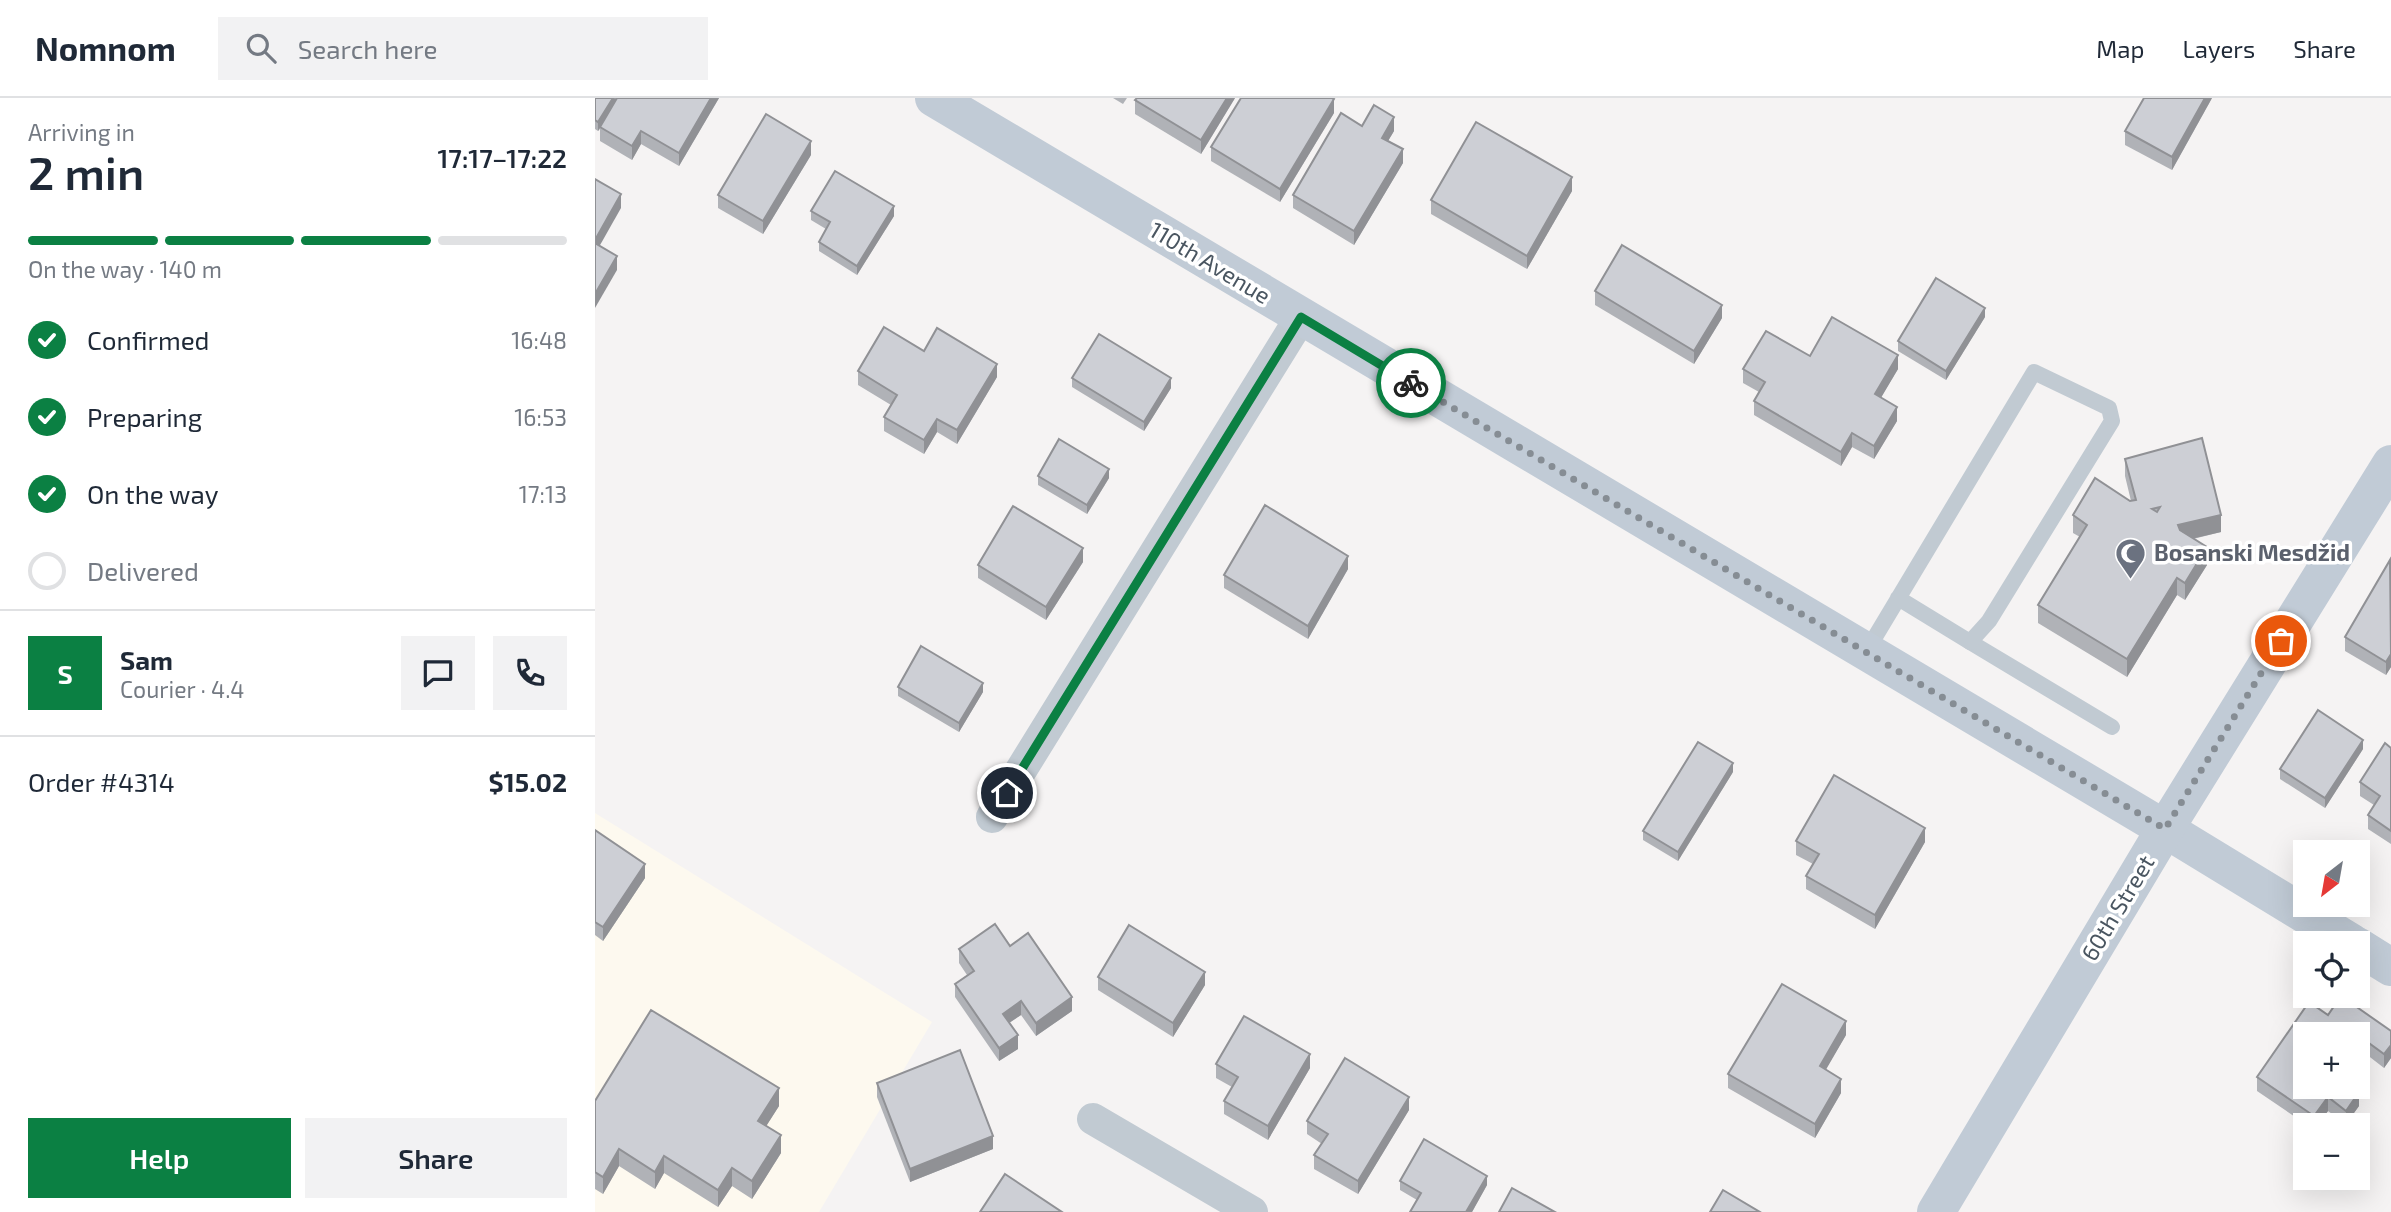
<!DOCTYPE html>
<html lang="en">
<head>
<meta charset="utf-8">
<style>
  body { margin:0; font-family:"Exo 2",sans-serif; background:#f2f2f3; color:#1f2937; height:100vh; display:flex; flex-direction:column; font-size:26px; white-space:nowrap }
  * { box-sizing:border-box; margin:0 }
  p { font-size:23px; color:#747a83 }
  .icon { flex:none; width:38px; height:38px; fill:none; stroke:currentColor; stroke-width:2; stroke-linecap:round; stroke-linejoin:round }
  .map { position:relative; flex:1; overflow:hidden }
  .side { display:flex; flex-direction:column; background:#fff; width:595px }
  .side>* { flex:none }
  .needle { width:46px; rotate:211deg }
  .controls { position:absolute; left:1698px; top:742px; display:grid; gap:14px }
  .controls a { display:grid; place-items:center; width:77px; height:77px; border-radius:0px; background:#fff; box-shadow:0 7px 28px #0002; font-size:35px }
  .pin { position:absolute; display:grid; place-items:center; width:60px; height:60px; color:#fff; margin:-30px; border:4px solid #fff; border-radius:50%; box-shadow:0 2px 7px #0007 }
  .courier { position:absolute; display:grid; place-items:center; width:70px; height:70px; margin:-35px; border:5px solid #0b8043; border-radius:50%; background:#fff; color:#222; box-shadow:0 2px 9px #0007 }
  .headline em { font-style:normal; font-weight:600 }
  .headline div { display:flex; flex-direction:column-reverse }
  .headline { display:flex; align-items:center; justify-content:space-between; height:119px; padding:0 28px }
  h1 { font-size:46px; font-weight:600; line-height:52px }
  .bar { display:grid; grid-template-columns:repeat(4,1fr); gap:10px 7px; align-content:center; height:84px; padding:0 28px }
  .bar i { height:9px; border-radius:5px; background:#e0e1e3 }
  .bar .current { background:#0b8043 }
  .bar p { grid-column:span 4 }
  .line { display:flex; align-items:center; gap:18px; padding:0 28px; border-top:2px solid #e0e1e3 }
  .line div { flex:1 }
  .round { display:grid; place-items:center; flex:none; width:74px; height:74px; border-radius:0px; background:#f2f2f3 }
  ol { padding:0 28px; list-style:none }
  li { display:flex; align-items:center; gap:21px; height:77px }
  li p { margin-inline-start:auto }
  li .icon { padding:7px; border-radius:50%; background:#0b8043; color:#fff; stroke-width:4 }
  li:last-child { color:#747a83 }
  li i { width:38px; height:38px; border:4px solid #e0e1e3; border-radius:50% }
  .cta { display:flex; gap:14px; margin-top:auto; padding:14px 28px }
  .cta a { flex:1; height:80px; border-radius:0px; background:#0b8043; color:#fff; font-size:28px; font-weight:600; line-height:80px; text-align:center }
  .cta a+a { background:#f2f2f3; color:#1f2937 }
  header { display:flex; align-items:center; gap:42px; box-sizing:border-box; height:98px; padding:0 35px; background:#fff; border-bottom:2px solid #e0e1e3 }
  header strong { font-size:33px }
  nav { display:flex; gap:38px; margin-inline-start:auto; font-size:24px }
  .search { width:490px; height:63px; background:#f2f2f3; display:flex; align-items:center; gap:18px; box-sizing:border-box; padding:0 24px; border-radius:0px; color:#747a83; font-size:26px }
  main { display:flex; flex:1; min-height:0 }
  .map>svg:first-child { display:block }
  .commercial { fill:#fdf9ef }
  .lines { fill:none; stroke-linecap:round; stroke-linejoin:round }
  .lane { stroke:#c1cad2; stroke-width:16 }
  .street { stroke:#c1cad2; stroke-width:32 }
  .secondary { stroke:#c1cbd6; stroke-width:38 }
  .wall { fill:#b0b2b7 }
  .shaded-wall { fill:#909195 }
  .building { fill:#cdcfd5; stroke:#909195; stroke-width:2; fill-rule:evenodd }
  .done { stroke:#868d94; stroke-width:7; stroke-dasharray:0 12.6 }
  .route { stroke:#0b8043; stroke-width:9 }
  .labels { text-anchor:middle; stroke-width:7; stroke-linejoin:round; paint-order:stroke }
  .street-label { font-size:23px; fill:#4a5661; stroke:#fff }
  .worship-label { font-size:23px; font-weight:bold; fill:#5b616d; stroke:#fff; text-anchor:start }
</style>
</head>
<body>
<header>
<strong>Nomnom</strong>
<div class="search"><svg class="icon" aria-label="search" viewBox="0 0 24 24"><circle cx="10" cy="10" r="6"/><path d="M15 15l6 6"/></svg>Search here</div>
<nav><a>Map</a><a>Layers</a><a>Share</a></nav>
</header>
<main>
<section class="side">
<div class="headline"><div><h1>2 min</h1><p>Arriving in</p></div><em>17:17–17:22</em></div>
<div class="bar"><i class="current"></i><i class="current"></i><i class="current"></i><i></i><p>On the way · 140 m</p></div>
<ol>
<li><svg class="icon" aria-label="check" viewBox="0 0 24 24"><path d="M5 12l5 5 9-10"/></svg>Confirmed<p>16:48</p></li>
<li><svg class="icon" aria-label="check" viewBox="0 0 24 24"><path d="M5 12l5 5 9-10"/></svg>Preparing<p>16:53</p></li>
<li><svg class="icon" aria-label="check" viewBox="0 0 24 24"><path d="M5 12l5 5 9-10"/></svg>On the way<p>17:13</p></li>
<li><i></i>Delivered</li>
</ol>
<div class="line" style="height:126px"><b class="round" style="background:#0b8043;color:#fff">S</b><div><b>Sam</b><p>Courier · 4.4</p></div><a class="round"><svg class="icon" aria-label="chat" viewBox="0 0 24 24"><path d="M4 5h16v11H9l-5 4z"/></svg></a><a class="round"><svg class="icon" aria-label="phone" viewBox="0 0 24 24"><path d="M5 4h4l2 5-3 2q2 4 5 5l2-3 5 2v4C11 20 4 13 5 4z"/></svg></a></div>
<div class="line" style="height:91px"><div>Order #4314</div><b>$15.02</b></div>
<div class="cta"><a>Help</a><a>Share</a></div>
</section>
<div class="map">
<svg width="1796" height="1114" viewBox="0 0 1796 1114">
  <rect width="100%" height="100%" fill="#f5f3f3"/>
  <polygon class="commercial" points="0,715 337,924 224,1114 0,1114"/>
  <g class="lines">
    <g class="lane">
      <polyline points="1375,544 1517,629"/>
      <polyline points="1271,554 1439,274 1514,310 1517,323 1394,523 1375,544 1303,500"/>
    </g>
    <g class="street">
      <polyline points="397,719 706,219"/>
      <polyline points="498,1021 657,1114"/>
    </g>
    <g class="secondary">
      <polyline points="339,0 1570,731 1757,845"/>
      <polyline points="1762,848 1796,869"/>
      <polyline points="1341,1114 1570,731 1796,366"/>
    </g>
  </g>
  <g class="wall">
    <polygon points="0,0 124,0 84,68 46,46 37,62 5,43 5,31 3,33 0,31"/>
    <polygon points="518,0 532,0 528,6"/>
    <polygon points="640,0 606,56 540,16 540,2"/>
    <polygon points="1617,0 1577,72 1530,47 1530,33"/>
    <polygon points="739,15 685,104 616,63 616,49"/>
    <polygon points="767,28 799,33 793,43 808,65 759,147 698,110 698,97"/>
    <polygon points="216,57 168,136 123,110 123,97"/>
    <polygon points="977,93 932,171 836,116 836,102"/>
    <polygon points="216,113 299,118 262,177 224,153 224,144 231,131 216,122"/>
    <polygon points="1000,193 1127,220 1099,266 1000,207"/>
    <polygon points="1390,219 1351,282 1303,253 1303,243"/>
    <polygon points="329,253 402,279 362,346 342,334 329,356 289,333 289,319 296,307 263,287 263,273"/>
    <polygon points="1215,258 1303,271 1286,299 1302,323 1279,361 1257,349 1246,368 1159,317 1159,303 1164,294 1148,285 1148,271"/>
    <polygon points="477,280 576,290 549,333 477,289"/>
    <polygon points="1530,361 1626,434 1598,441 1612,467 1590,502 1582,497 1532,579 1443,525 1443,507 1485,439 1478,435 1478,417 1536,403 1530,378"/>
    <polygon points="443,378 514,380 492,416 443,387"/>
    <polygon points="1796,463 1796,569 1791,577 1750,553 1750,539"/>
    <polygon points="488,464 451,522 383,480 383,467"/>
    <polygon points="753,471 713,541 629,490 629,477"/>
    <polygon points="303,589 388,594 364,634 303,598"/>
    <polygon points="1796,650 1796,746 1773,731 1773,717 1779,707 1765,698 1765,684"/>
    <polygon points="1768,651 1730,710 1685,681 1685,671"/>
    <polygon points="1138,674 1083,763 1048,742 1048,733"/>
    <polygon points="0,732 50,780 8,843 0,837"/>
    <polygon points="1201,743 1330,744 1280,831 1211,791 1211,778 1218,766 1201,757"/>
    <polygon points="415,848 477,913 441,938 426,917 414,925 423,951 404,963 360,899 360,886 372,877 364,865 364,851"/>
    <polygon points="503,879 610,887 578,939 503,892"/>
    <polygon points="1746,898 1796,933 1796,960 1789,970 1771,956 1762,969 1762,936 1710,936 1710,989 1757,989 1764,994 1764,1008 1751,1026 1733,1013 1722,1027 1712,1027 1662,993 1662,979 1714,904 1733,917"/>
    <polygon points="1251,937 1230,972 1246,995 1220,1040 1133,990 1133,976"/>
    <polygon points="621,966 715,970 673,1042 629,1016 629,1003 637,989 621,980"/>
    <polygon points="282,985 398,1051 315,1084 282,999"/>
    <polygon points="0,1003 184,1008 171,1028 186,1055 157,1101 137,1088 123,1109 69,1075 60,1091 24,1068 8,1096 0,1091"/>
    <polygon points="814,1012 763,1096 719,1071 719,1057 727,1046 712,1036 712,1023"/>
    <polygon points="805,1083 892,1087 877,1114 815,1114 822,1102 805,1092"/>
  </g>
  <g class="shaded-wall">
    <polygon points="18,0 23,1 3,33 3,24"/>
    <polygon points="116,0 124,0 84,68 84,55"/>
    <polygon points="632,0 640,0 606,56 606,42"/>
    <polygon points="1610,0 1617,0 1577,72 1577,59"/>
    <polygon points="739,1 739,15 685,104 685,91"/>
    <polygon points="799,19 799,33 787,53 787,40"/>
    <polygon points="46,33 46,46 37,62 37,48"/>
    <polygon points="216,43 216,57 168,136 168,123"/>
    <polygon points="808,51 808,65 759,147 759,133"/>
    <polygon points="977,79 977,93 932,171 932,158"/>
    <polygon points="26,96 26,110 0,156 0,142"/>
    <polygon points="299,108 299,118 262,177 262,168"/>
    <polygon points="22,158 22,172 0,210 0,196"/>
    <polygon points="1127,207 1127,220 1099,266 1099,253"/>
    <polygon points="1390,210 1390,219 1351,282 1351,273"/>
    <polygon points="1303,257 1303,271 1280,310 1280,296"/>
    <polygon points="402,266 402,279 362,346 362,332"/>
    <polygon points="576,280 576,290 549,333 549,324"/>
    <polygon points="1302,309 1302,323 1279,361 1279,348"/>
    <polygon points="342,321 342,334 329,356 329,342"/>
    <polygon points="1257,335 1257,349 1246,368 1246,354"/>
    <polygon points="514,371 514,380 492,416 492,407"/>
    <polygon points="1626,417 1626,434 1583,444 1583,427"/>
    <polygon points="1612,449 1612,467 1590,502 1590,485"/>
    <polygon points="488,450 488,464 451,522 451,509"/>
    <polygon points="753,458 753,471 713,541 713,528"/>
    <polygon points="1582,480 1582,497 1532,579 1532,561"/>
    <polygon points="1796,556 1796,569 1791,577 1791,564"/>
    <polygon points="388,585 388,594 364,634 364,625"/>
    <polygon points="1768,642 1768,651 1730,710 1730,700"/>
    <polygon points="1138,665 1138,674 1083,763 1083,754"/>
    <polygon points="1330,730 1330,744 1280,831 1280,817"/>
    <polygon points="50,766 50,780 8,843 8,829"/>
    <polygon points="610,874 610,887 578,939 578,925"/>
    <polygon points="477,899 477,913 441,938 441,925"/>
    <polygon points="426,903 426,917 408,929 408,916"/>
    <polygon points="1251,923 1251,937 1225,982 1225,968"/>
    <polygon points="423,937 423,951 404,963 404,950"/>
    <polygon points="1771,943 1771,956 1762,969 1762,956"/>
    <polygon points="1796,947 1796,960 1789,970 1789,956"/>
    <polygon points="715,956 715,970 673,1042 673,1028"/>
    <polygon points="1246,981 1246,995 1220,1040 1220,1026"/>
    <polygon points="184,990 184,1008 163,1041 163,1023"/>
    <polygon points="1764,994 1764,1008 1751,1026 1751,1013"/>
    <polygon points="814,999 814,1012 763,1096 763,1083"/>
    <polygon points="1733,999 1733,1013 1722,1027 1719,1027 1719,1018"/>
    <polygon points="186,1037 186,1055 157,1101 157,1083"/>
    <polygon points="398,1038 398,1051 315,1084 315,1071"/>
    <polygon points="24,1051 24,1068 8,1096 8,1079"/>
    <polygon points="69,1058 69,1075 60,1091 60,1074"/>
    <polygon points="137,1070 137,1088 123,1109 123,1092"/>
    <polygon points="892,1078 892,1087 877,1114 871,1114"/>
  </g>
  <g class="building">
    <polygon points="0,0 18,0 3,24 0,22"/>
    <polygon points="22,0 116,0 84,55 46,33 37,48 5,29"/>
    <polygon points="542,0 632,0 606,42 540,2"/>
    <polygon points="646,0 737,0 739,1 685,91 616,49"/>
    <polygon points="1549,0 1610,0 1577,59 1530,33"/>
    <polygon points="779,7 799,19 787,40 808,51 759,133 698,97 746,15 767,28"/>
    <polygon points="171,16 216,43 168,123 123,97"/>
    <polygon points="881,24 977,79 932,158 836,102"/>
    <polygon points="240,73 299,108 262,168 224,144 235,124 216,113"/>
    <polygon points="0,81 26,96 0,142"/>
    <polygon points="0,145 22,158 0,196"/>
    <polygon points="1027,147 1127,207 1099,253 1000,193"/>
    <polygon points="1341,180 1390,210 1351,273 1303,243"/>
    <polygon points="1237,219 1303,257 1280,296 1302,309 1279,348 1257,335 1246,354 1159,303 1170,284 1148,271 1171,233 1215,258"/>
    <polygon points="289,229 329,253 342,230 402,266 362,332 342,321 329,342 289,319 302,297 263,273"/>
    <polygon points="504,236 576,280 549,324 477,280"/>
    <path d="M1607,340L1626,417L1583,427L1585,432L1612,449L1590,485L1582,480L1532,561L1443,507L1492,427L1478,417L1500,380L1535,403L1541,402L1530,361ZM1565,409L1562,414L1557,411Z"/>
    <polygon points="464,341 514,371 492,407 443,378"/>
    <polygon points="670,407 753,458 713,528 629,477"/>
    <polygon points="418,408 488,450 451,509 383,467"/>
    <polygon points="1795,462 1796,556 1791,564 1750,539"/>
    <polygon points="326,548 388,585 364,625 303,589"/>
    <polygon points="1723,612 1768,642 1730,700 1685,671"/>
    <polygon points="1103,644 1138,665 1083,754 1048,733"/>
    <polygon points="1790,645 1796,650 1796,733 1773,717 1785,698 1765,684"/>
    <polygon points="1239,677 1330,730 1280,817 1211,778 1224,756 1201,743"/>
    <polygon points="0,732 50,766 8,829 0,824"/>
    <polygon points="400,826 415,848 433,835 477,899 441,925 426,903 408,916 423,937 404,950 360,886 379,873 364,851"/>
    <polygon points="534,827 610,874 578,925 503,879"/>
    <polygon points="1187,886 1251,923 1225,968 1246,981 1220,1026 1133,976"/>
    <polygon points="1746,898 1796,933 1796,947 1789,956 1771,943 1762,956 1762,936 1710,936 1710,989 1757,989 1764,994 1751,1013 1733,999 1719,1018 1662,979 1714,904 1733,917"/>
    <polygon points="56,912 184,990 163,1023 186,1037 157,1083 137,1070 123,1092 69,1058 60,1074 24,1051 8,1079 0,1074 0,1003"/>
    <polygon points="649,918 715,956 673,1028 629,1003 643,979 621,966"/>
    <polygon points="365,952 398,1038 315,1071 282,985"/>
    <polygon points="750,960 814,999 763,1083 719,1057 733,1036 712,1023"/>
    <polygon points="829,1041 892,1078 871,1114 815,1114 826,1095 805,1083"/>
    <polygon points="410,1076 467,1114 385,1114"/>
    <polygon points="917,1090 960,1114 904,1114"/>
    <polygon points="1128,1092 1165,1114 1115,1114"/>
  </g>
  <g class="lines">
    <polyline class="done" points="816,285 1570,731 1686,543"/>
    <polyline class="route" points="412,695 706,219 816,285"/>
  </g>
  <defs>
    <symbol id="mosque-pin" viewBox="-11 -11 22 30"><path d="M0 17L-7.5 6A9.5 9.5 0 1 1 7.5 6Z" fill="#6b7280" stroke="#fff"/><path d="M3.5-4.9A6 6 0 1 0 3.5 4.9A5 5 0 1 1 3.5-4.9Z" fill="#fff"/></symbol>
  </defs>
  <g fill-rule="evenodd">
    <use href="#mosque-pin" x="1518" y="438" width="35" height="47"/>
  </g>
  <g class="labels">
    <g class="street-label">
      <text transform="translate(615 165) rotate(31)" y="8">110th Avenue</text>
      <text transform="translate(1523 810) rotate(-59)" y="8">60th Street</text>
    </g>
    <g class="worship-label">
      <text x="1559" y="463">Bosanski Mesdžid</text>
    </g>
  </g>
</svg>
<div class="controls">
<a><svg class="needle" viewBox="-14 -14 28 28"><path d="M0-13l5 13h-10z" fill="#e53935"/><path d="M0 13l5-13h-10z" fill="#747a83"/></svg></a>
<a><svg class="icon" aria-label="locate" viewBox="0 0 24 24"><circle cx="12" cy="12" r="6"/><path d="M12 2v4M12 18v4M2 12h4M18 12h4"/></svg></a>
<a>+</a>
<a>−</a>
</div>
<div class="pin" style="left:1686px;top:543px;background:#ea580c"><svg class="icon" aria-label="bag" viewBox="0 0 24 24"><path d="M5 8h14l-1 12H6zM9 8a3 3 0 0 1 6 0"/></svg></div>
<div class="pin" style="left:412px;top:695px;background:#1f2937"><svg class="icon" aria-label="home" viewBox="0 0 24 24"><path d="M3 11l9-7 9 7M6 9v11h12V9"/></svg></div>
<div class="courier" style="left:816px;top:285px"><svg class="icon" aria-label="bike" viewBox="0 0 24 24"><circle cx="6" cy="16" r="4"/><circle cx="18" cy="16" r="4"/><path d="M6 16l4-8h5l3 8M10 8l3 8H6M13 5h3"/></svg></div>
</div>
</main>
</body>
</html>
